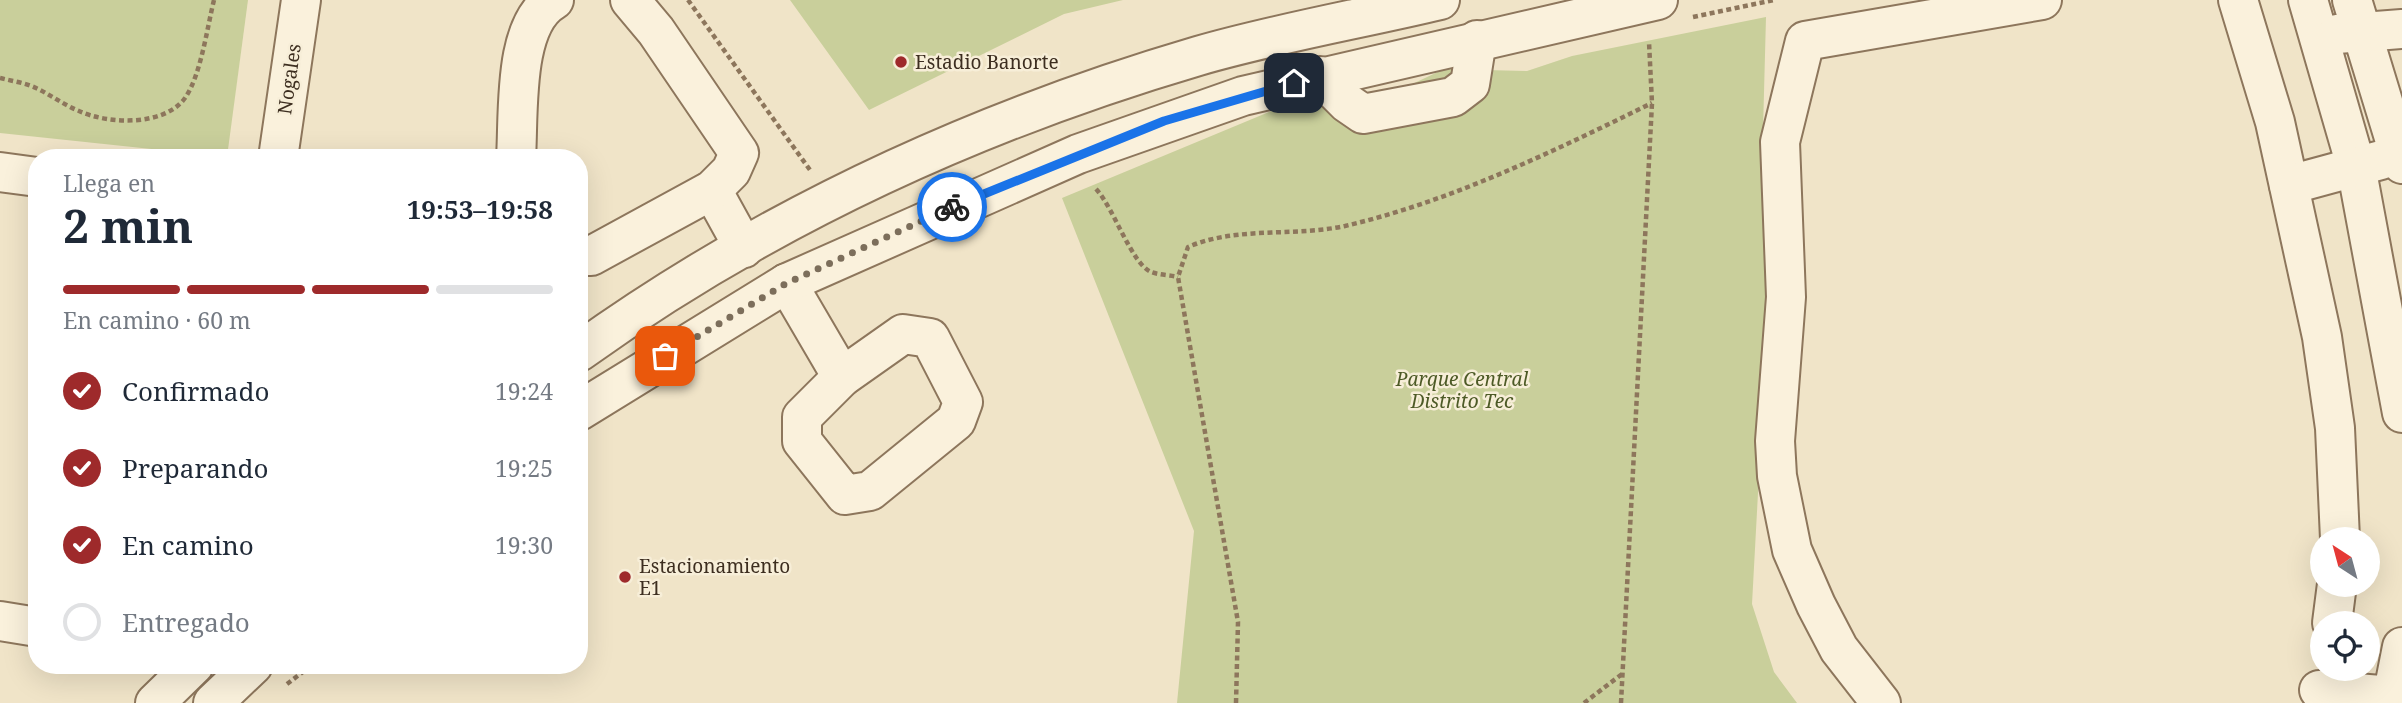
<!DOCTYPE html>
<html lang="es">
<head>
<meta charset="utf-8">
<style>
  body { margin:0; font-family:"Noto Serif",serif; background:#f2f2f3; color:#1f2937; height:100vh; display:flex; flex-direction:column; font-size:26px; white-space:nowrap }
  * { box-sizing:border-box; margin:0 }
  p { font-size:23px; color:#747a83 }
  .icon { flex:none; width:38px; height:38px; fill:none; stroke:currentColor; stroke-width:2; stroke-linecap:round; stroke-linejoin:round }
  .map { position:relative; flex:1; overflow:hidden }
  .panel { position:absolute; left:28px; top:149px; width:560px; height:525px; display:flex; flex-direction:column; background:#fff; border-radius:28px; box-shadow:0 7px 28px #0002 }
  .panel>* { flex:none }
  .needle { width:46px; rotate:324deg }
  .fabs { position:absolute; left:2310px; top:527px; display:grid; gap:14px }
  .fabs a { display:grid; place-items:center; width:70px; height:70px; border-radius:50%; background:#fff; box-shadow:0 7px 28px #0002; font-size:35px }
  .pin { position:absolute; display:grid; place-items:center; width:60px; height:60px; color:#fff; margin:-30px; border-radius:14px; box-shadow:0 4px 10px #0006 }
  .courier { position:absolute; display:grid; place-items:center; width:70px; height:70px; margin:-35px; border:5px solid #1a73e8; border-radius:50%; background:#fff; color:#222; box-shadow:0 2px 9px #0007 }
  .summary em { font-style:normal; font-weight:700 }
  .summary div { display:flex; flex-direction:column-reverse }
  .summary { display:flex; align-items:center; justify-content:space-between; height:119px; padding:0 35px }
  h1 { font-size:46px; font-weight:700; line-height:52px }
  .bar { display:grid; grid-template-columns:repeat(4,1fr); gap:10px 7px; align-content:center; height:84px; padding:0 35px }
  .bar i { height:9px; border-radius:5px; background:#e0e1e3 }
  .bar .on { background:#9e2a2b }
  .bar p { grid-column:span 4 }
  ol { padding:0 35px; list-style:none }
  li { display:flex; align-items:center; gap:21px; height:77px }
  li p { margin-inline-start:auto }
  li .icon { padding:7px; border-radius:50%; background:#9e2a2b; color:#fff; stroke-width:4 }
  li:last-child { color:#747a83 }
  li i { width:38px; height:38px; border:4px solid #e0e1e3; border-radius:50% }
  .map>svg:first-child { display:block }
  .green { fill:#c9cf9b }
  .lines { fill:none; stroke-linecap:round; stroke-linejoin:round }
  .minor-casing { stroke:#8d765c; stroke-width:42 }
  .path { stroke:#8d765c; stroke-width:4.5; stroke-dasharray:5 3.5; stroke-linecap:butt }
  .minor { stroke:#faf1dc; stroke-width:38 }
  .done { stroke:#7c6e5b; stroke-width:7; stroke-dasharray:0 12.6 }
  .route { stroke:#1a73e8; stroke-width:9 }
  .poi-dot { fill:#9e2a2b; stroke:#f7eed8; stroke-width:2.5 }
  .labels { text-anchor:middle; stroke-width:5; stroke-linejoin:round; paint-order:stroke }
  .poi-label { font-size:19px; fill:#3d2e20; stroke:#f7eed8; text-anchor:start }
  .street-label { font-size:19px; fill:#3d2e20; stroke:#f7eed8 }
  .park-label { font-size:19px; font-style:italic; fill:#4d5a26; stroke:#f7eed8 }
</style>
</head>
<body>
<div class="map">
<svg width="2402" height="703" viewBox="0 0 2402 703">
  <rect width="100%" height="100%" fill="#f0e4c8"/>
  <g class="green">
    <polygon points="0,0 248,0 227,157 0,133"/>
    <polygon points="790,0 1123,0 1064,14 869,110"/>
    <polygon points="1766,17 1762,168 1770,271 1752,604 1774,672 1797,703 1177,703 1194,531 1062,198 1286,105 1385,97 1444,69 1527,71 1572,56"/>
  </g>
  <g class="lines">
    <defs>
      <g id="minor">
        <polyline points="2238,0 2275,122 2322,337 2335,428 2340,539"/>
        <polyline points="2308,0 2356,166 2402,413"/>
        <polyline points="2352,0 2402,164"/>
        <polyline points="2337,34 2402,29"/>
        <polyline points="1320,76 1347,103 1363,114 1453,97 1470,84 1477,40"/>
        <polyline points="278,158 301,0"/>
        <path d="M516,158C519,114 512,24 554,0"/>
        <polyline points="0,172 37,177"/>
        <polyline points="2289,185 2381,160"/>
        <polyline points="712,190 744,248"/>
        <polyline points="579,256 591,256 712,190 731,171 739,153 656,31 630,0"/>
        <polyline points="787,283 842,377"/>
        <polygon points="903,334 930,338 963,402 956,421 870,491 845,495 802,441 802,417 842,377"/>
        <path d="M579,352C766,218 977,121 1198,56C1277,33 1360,19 1440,0"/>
        <polyline points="579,411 787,283 1078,154 1243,96 1658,0"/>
        <polyline points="0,621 37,627"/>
        <polyline points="2332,623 2337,584"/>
        <polyline points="2319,690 2393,696"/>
        <polyline points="155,703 194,665"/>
        <polyline points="213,703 253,665"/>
        <polyline points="1881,703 1839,649 1816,605 1792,550 1777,476 1775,441 1786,297 1780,142 1805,41 2042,0"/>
        <polyline points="2391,703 2402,647"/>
      </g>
    </defs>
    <use href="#minor" class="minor-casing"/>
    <g class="path">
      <polyline points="688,0 810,170"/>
      <polyline points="1693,17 1774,0"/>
      <path d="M0,78C12,81 26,83 36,88C51,95 64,105 79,111C107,124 164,127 185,98C201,75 207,28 214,0"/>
      <path d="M1096,189C1114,208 1131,263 1151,272C1159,275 1170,275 1178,277"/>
      <polyline points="287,684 312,665"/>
      <path d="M1236,703L1238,622L1178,277L1188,247C1237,226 1294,237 1345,226C1452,201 1554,151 1652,103"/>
      <polyline points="1584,703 1622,674"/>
      <polyline points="1621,703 1652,103 1649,42"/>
    </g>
    <use href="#minor" class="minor"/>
  </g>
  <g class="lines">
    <polyline class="done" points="665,356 787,283 952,207"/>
    <polyline class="route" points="952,207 1164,121 1294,83"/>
  </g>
  <g class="poi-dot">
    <circle cx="901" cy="62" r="7"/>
    <circle cx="625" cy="577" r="7"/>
  </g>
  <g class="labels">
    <g class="poi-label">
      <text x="915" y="69">Estadio Banorte</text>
      <text x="639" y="573">Estacionamiento<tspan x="639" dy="22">E1</tspan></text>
    </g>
    <g class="street-label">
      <text transform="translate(289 79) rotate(-82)" y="7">Nogales</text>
    </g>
    <g class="park-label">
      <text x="1462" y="386">Parque Central<tspan x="1462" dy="22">Distrito Tec</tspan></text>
    </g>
  </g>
</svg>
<div class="fabs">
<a><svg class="needle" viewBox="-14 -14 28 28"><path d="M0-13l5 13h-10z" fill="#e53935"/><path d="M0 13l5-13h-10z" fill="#747a83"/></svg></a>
<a><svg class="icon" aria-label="locate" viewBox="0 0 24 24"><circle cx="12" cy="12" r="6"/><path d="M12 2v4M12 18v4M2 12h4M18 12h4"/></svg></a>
</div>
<div class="pin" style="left:665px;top:356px;background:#ea580c"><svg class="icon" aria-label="bag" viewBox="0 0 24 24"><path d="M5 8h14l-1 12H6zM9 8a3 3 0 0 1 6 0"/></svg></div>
<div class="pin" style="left:1294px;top:83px;background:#1f2937"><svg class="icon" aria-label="home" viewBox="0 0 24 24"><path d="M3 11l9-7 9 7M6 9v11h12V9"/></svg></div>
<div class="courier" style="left:952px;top:207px"><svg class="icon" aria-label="bike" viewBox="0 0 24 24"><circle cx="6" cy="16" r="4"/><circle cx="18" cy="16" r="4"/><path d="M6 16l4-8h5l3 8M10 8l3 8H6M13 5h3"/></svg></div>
<section class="panel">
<div class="summary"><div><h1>2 min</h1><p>Llega en</p></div><em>19:53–19:58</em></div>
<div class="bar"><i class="on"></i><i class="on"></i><i class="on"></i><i></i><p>En camino · 60 m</p></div>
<ol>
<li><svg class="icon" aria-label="check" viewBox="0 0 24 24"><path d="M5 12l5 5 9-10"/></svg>Confirmado<p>19:24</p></li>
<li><svg class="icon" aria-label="check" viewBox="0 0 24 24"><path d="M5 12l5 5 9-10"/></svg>Preparando<p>19:25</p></li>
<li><svg class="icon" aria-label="check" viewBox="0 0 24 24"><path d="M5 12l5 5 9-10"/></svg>En camino<p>19:30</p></li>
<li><i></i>Entregado</li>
</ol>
</section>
</div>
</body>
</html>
